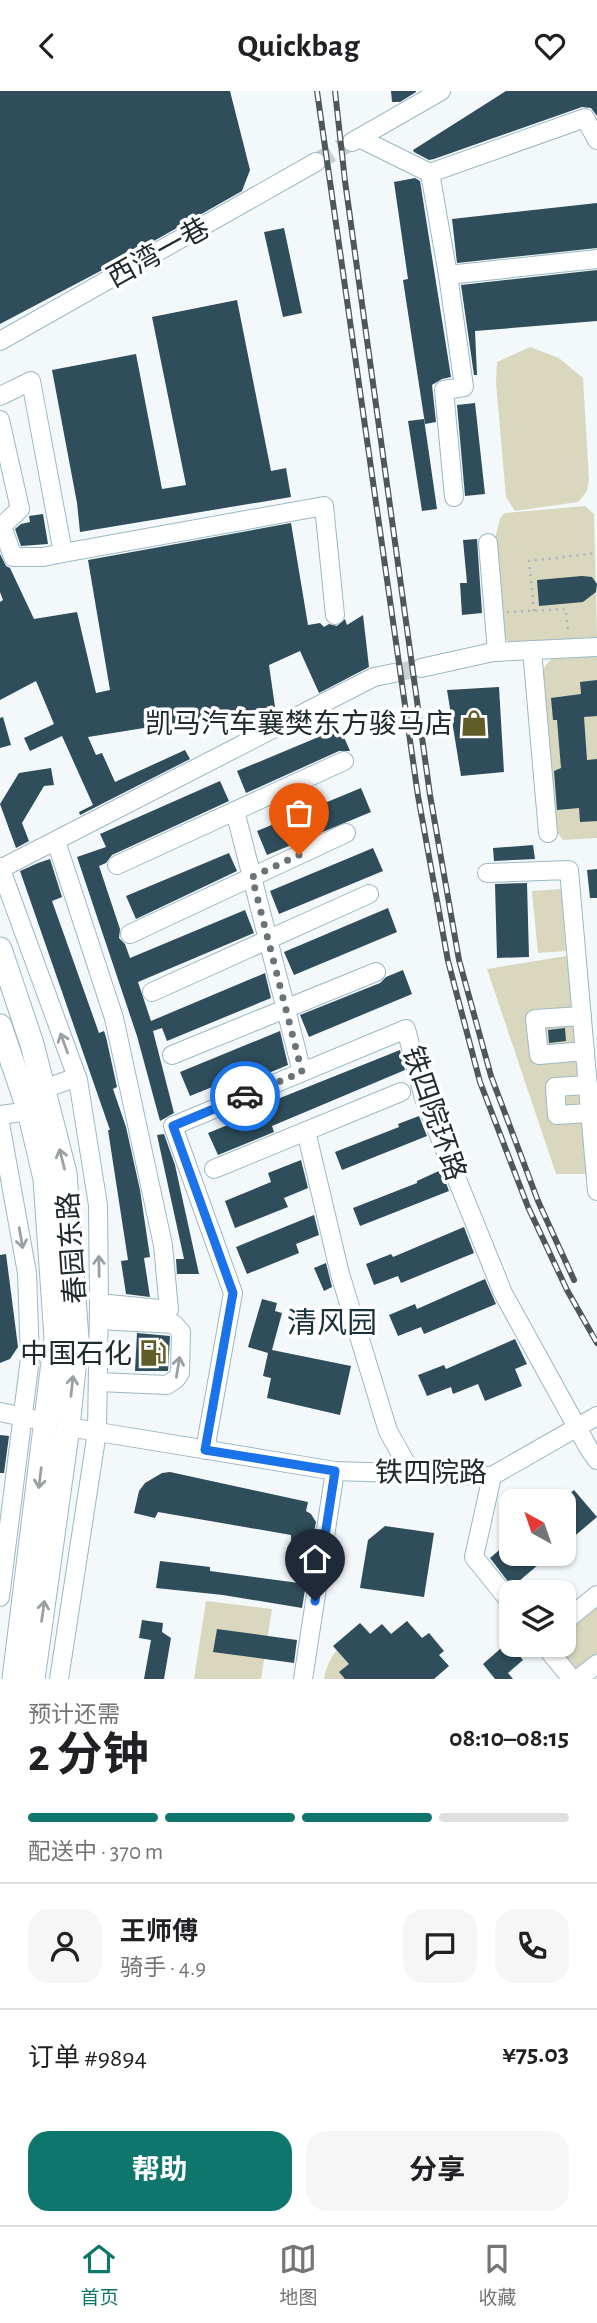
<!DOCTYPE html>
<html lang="zh">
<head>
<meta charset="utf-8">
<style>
  body { margin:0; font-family:"Alegreya Sans","Noto Sans SC",sans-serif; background:#f6f6f6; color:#202124; height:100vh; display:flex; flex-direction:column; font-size:26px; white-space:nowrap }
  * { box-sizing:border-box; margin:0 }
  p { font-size:23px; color:#757577 }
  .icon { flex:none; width:38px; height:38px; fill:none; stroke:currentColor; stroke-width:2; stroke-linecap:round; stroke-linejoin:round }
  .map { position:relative; height:1588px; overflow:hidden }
  .drawer { display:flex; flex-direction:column; background:#fff; flex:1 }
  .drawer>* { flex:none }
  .needle { width:46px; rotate:320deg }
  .buttons { position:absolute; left:499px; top:1398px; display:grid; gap:14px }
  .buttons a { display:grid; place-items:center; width:77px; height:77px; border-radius:14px; background:#fff; box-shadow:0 2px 5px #0004; font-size:35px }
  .pin { position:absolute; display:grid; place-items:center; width:60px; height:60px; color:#fff; margin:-72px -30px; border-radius:50% 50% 50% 0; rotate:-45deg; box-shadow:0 0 7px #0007 }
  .pin .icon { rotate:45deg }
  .courier { position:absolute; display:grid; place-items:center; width:70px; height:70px; margin:-35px; border:5px solid #1a73e8; border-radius:50%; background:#fff; color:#222; box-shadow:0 2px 9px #0007 }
  .summary em { font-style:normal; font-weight:700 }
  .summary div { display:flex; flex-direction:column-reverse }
  .summary { display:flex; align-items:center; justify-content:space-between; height:119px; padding:0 28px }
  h1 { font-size:46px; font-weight:700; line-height:52px }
  .bar { display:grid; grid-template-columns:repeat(4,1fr); gap:10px 7px; align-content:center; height:84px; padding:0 28px }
  .bar i { height:9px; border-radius:5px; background:#e0e0e0 }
  .bar .on { background:#0f766e }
  .bar p { grid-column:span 4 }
  .line { display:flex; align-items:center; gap:18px; padding:0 28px; border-top:2px solid #e0e0e0 }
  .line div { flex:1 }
  .round { display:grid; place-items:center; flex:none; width:74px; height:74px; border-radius:21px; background:#f6f6f6 }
  .action { display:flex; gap:14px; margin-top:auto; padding:14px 28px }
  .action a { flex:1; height:80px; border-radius:21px; background:#0f766e; color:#fff; font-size:28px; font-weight:700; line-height:80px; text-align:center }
  .action a+a { background:#f6f6f6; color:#202124 }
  header { display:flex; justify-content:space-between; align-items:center; height:91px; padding:0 28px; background:#fff; font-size:32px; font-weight:700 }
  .tab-bar { display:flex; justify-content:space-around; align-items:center; height:98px; border-top:2px solid #e0e0e0; background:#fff; font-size:19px; color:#757577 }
  .tab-bar a { display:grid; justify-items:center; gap:4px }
  .tab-bar .on { color:#0f766e }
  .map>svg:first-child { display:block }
  .green { fill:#d9d7be }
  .building { fill:#2f4d5a }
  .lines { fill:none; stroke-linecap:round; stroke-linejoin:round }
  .minor-tunnel { stroke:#c9d0d2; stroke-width:18; stroke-dasharray:18 9; stroke-linecap:butt }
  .minor-casing { stroke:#9bb8c5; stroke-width:20 }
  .major-casing { stroke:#9bb8c5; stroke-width:25 }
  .path { stroke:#adb5b8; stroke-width:2.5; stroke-dasharray:2 5; stroke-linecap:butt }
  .minor { stroke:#fff; stroke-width:18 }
  .major { stroke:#fff; stroke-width:23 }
  .rail-casing { stroke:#4e585c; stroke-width:6 }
  .rail { stroke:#fff; stroke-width:3.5; stroke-dasharray:10; stroke-linecap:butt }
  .oneway { stroke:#9ba0a2 }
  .done { stroke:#6a7377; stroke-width:7; stroke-dasharray:0 12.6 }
  .route { stroke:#1a73e8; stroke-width:9 }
  .labels { text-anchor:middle; stroke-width:7; stroke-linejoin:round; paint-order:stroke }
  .street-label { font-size:28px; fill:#202b30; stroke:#fff }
  .poi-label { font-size:28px; fill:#202b30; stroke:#fff; text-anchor:end }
  .neighbourhood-label { font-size:30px; fill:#18313b; stroke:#fff }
</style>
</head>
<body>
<header><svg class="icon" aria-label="back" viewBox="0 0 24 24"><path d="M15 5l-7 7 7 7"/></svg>Quickbag<svg class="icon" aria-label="heart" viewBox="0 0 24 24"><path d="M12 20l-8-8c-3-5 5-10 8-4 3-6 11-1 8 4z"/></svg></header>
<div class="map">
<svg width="597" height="1588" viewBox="0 0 597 1588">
  <rect width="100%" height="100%" fill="#f3f9fb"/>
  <g class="green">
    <polygon points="530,256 559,267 583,287 589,389 587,400 578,411 515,420 506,406 496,292 497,271"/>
    <polygon points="585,415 594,423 597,547 596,549 512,554 505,547 494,452 500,427 505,422"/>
    <path d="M583,562L597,566V747L563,749L554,737L540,586C550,561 559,565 583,562Z"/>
    <polygon points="561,798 566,860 538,862 532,800"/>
    <polygon points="572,864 591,1083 556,1083 487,878"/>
    <polygon points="597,1504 597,1573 578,1588 544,1554 564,1554 564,1531"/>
    <polygon points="206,1510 272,1518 261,1588 194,1588"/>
    <path d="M363,1534L414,1588H324C328,1563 345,1550 363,1534Z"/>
  </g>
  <g class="building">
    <polygon points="0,0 230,0 250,79 242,100 108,176 0,233"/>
    <polygon points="391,0 416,0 416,1 400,11 392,11"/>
    <polygon points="506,0 597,0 597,25 591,17 582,16 434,68 429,69 414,61 413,59"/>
    <polygon points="415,87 420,90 451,286 442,288 432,294 436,331 425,333 403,189 408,188 394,91"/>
    <polygon points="597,112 597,157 457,172 452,128"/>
    <polygon points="284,137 302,222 283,226 264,141"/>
    <polygon points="597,179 597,230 475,240 477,284 474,284 461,194"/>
    <polygon points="237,209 271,380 286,377 291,406 80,441 77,412 52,279 136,263 162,398 186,394 152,226"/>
    <polygon points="475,312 485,403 465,405 457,314"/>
    <polygon points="424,328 437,418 422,420 408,330"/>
    <polygon points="43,423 48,453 21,455 15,438 21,433 30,431 29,425"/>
    <polygon points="291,432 308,534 320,532 324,536 329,533 337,535 345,528 347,534 363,524 369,576 319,602 300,560 269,574 275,616 88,646 96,664 102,662 115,691 185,659 190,668 80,724 79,721 93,714 62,645 30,660 24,647 54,633 36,590 0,609 0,511 3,509 0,501 0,463 6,475 10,477 34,528 77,521 96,602 110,599 88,469"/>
    <polygon points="477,448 482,522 462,524 460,492 467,492 463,449"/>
    <polygon points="582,485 592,486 597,493 596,501 583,511 539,515 537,489"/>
    <polygon points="597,589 597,625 584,626 587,669 597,668 597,730 580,731 579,717 557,719 554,680 561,677 557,629 553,629 551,607 581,603 580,591"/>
    <polygon points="499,596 504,681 461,685 447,599"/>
    <polygon points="3,626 11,654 0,657 0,627"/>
    <polygon points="340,637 350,660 339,660 246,702 237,680"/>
    <polygon points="51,677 54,694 44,695 22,732 29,750 16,757 0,713 19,682"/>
    <polygon points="220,690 229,710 112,764 106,772 99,775 120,838 119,847 125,853 130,867 245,819 254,842 138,891 151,930 265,882 271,907 167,950 162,937 153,940 174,1022 160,1030 137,945 77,766 106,756 100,743"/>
    <polygon points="361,697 371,721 267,764 257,740"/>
    <polygon points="533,754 535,768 494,770 493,757"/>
    <polygon points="373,757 383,780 279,823 270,800"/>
    <polygon points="229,762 237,780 136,828 126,805"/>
    <polygon points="50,768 62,806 52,810 99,942 104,940 106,946 117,996 113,998 126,1036 140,1099 150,1166 144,1167 150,1206 126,1203 121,1170 128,1169 108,1039 110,1039 20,780 38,772"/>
    <polygon points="597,778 597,807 590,807 587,779"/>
    <polygon points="527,792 529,866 497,867 495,793"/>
    <polygon points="388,817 397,841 294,884 284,861"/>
    <polygon points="403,879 412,903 309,946 300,924 380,892 386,886"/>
    <polygon points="565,937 566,950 549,952 548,939"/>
    <polygon points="280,940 288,974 220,1002 217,994 190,1005 180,981"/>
    <polygon points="400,959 405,979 272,1035 274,1041 218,1064 208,1042 262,1020 260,1015"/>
    <polygon points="419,1025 427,1045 342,1079 335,1061 399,1036 398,1033"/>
    <polygon points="164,1043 175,1074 199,1183 177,1183 176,1168 184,1168 157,1044"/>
    <polygon points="301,1069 308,1097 284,1107 288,1116 235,1137 225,1110 271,1091 268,1082"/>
    <polygon points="441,1079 449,1100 360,1135 353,1117 417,1092 417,1090"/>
    <polygon points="314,1124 319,1144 296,1153 299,1162 247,1183 236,1156"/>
    <polygon points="464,1136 474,1162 401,1192 398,1185 374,1194 366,1173 391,1163 393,1166"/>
    <polygon points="6,1163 18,1256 10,1268 0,1272 0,1164"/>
    <polygon points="326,1172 332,1196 324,1200 314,1177"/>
    <polygon points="485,1188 496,1213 424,1243 421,1236 398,1245 389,1224 415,1213 417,1218"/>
    <polygon points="262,1208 277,1212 275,1220 282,1222 272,1259 351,1275 340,1324 267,1307 271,1287 263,1285 268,1262 248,1256"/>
    <polygon points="137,1242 170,1245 168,1280 135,1280"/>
    <polygon points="515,1248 527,1273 515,1278 522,1295 485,1310 478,1293 453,1303 451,1296 427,1305 418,1284 444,1274 446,1278"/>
    <polygon points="0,1344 9,1345 4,1382 0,1382"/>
    <polygon points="170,1381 308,1411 306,1420 311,1423 316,1431 311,1456 291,1452 291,1444 158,1421 155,1427 134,1422 139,1400 145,1392 162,1382"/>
    <polygon points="574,1399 597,1426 564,1454 564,1408"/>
    <polygon points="385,1435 434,1442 424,1506 360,1497 368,1449"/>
    <polygon points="504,1455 511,1463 551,1463 512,1496 490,1467"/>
    <polygon points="160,1470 210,1476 210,1480 306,1493 302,1517 223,1504 156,1497"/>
    <polygon points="142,1529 163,1532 162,1541 171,1547 164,1588 144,1588 151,1549 139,1547"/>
    <polygon points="407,1530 422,1547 429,1542 444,1560 439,1564 449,1575 434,1588 345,1588 339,1581 349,1573 333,1555 360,1532 370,1543 382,1533 391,1543"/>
    <polygon points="217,1538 297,1549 294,1572 213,1561"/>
    <polygon points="508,1551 523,1569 508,1582 513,1588 495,1588 483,1573"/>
  </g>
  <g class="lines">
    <g class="minor-tunnel">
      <polyline points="316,71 349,52"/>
      <polyline points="394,582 421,577"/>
    </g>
    <defs>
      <g id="minor">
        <polyline points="359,47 430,82 585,27 597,49"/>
        <polyline points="352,51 441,0"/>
        <polyline points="430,82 448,184 597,168"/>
        <polyline points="448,184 464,296 444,299 454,406"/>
        <polyline points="0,250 316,71"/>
        <polyline points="0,305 31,290 63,462 324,415 335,524"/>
        <polyline points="0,329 20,418 2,435 13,466 43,466 63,462"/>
        <polyline points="488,452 497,561"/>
        <polyline points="532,559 548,742"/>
        <polyline points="421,577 493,561 597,556"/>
        <polyline points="235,720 302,981"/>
        <polyline points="56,750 114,927 163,1154 169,1219 99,1212"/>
        <polyline points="117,774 344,670"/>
        <polyline points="0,776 78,989 98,1114 99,1212 97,1341 59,1588"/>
        <polyline points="0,778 374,586 394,582"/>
        <polyline points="487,782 569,779 597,1100"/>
        <polyline points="130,843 346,742"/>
        <polyline points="152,901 369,803"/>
        <polyline points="582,925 535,928 539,964 585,960"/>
        <polyline points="172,964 376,881"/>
        <polyline points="588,994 555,996 557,1024 590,1022"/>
        <polyline points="44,998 77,986"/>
        <polyline points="0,1024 29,1020"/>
        <polyline points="0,1032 27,1182 30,1267 0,1506"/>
        <polyline points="306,1040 340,1183 388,1340 412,1383"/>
        <polyline points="214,1078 401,1001"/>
        <polyline points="98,1291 167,1294 176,1288 180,1282 181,1241 174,1233 99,1229"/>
        <polyline points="0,1321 33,1328"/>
        <polyline points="68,1336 335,1380 492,1385 597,1325"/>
        <polyline points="205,1359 233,1202 173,1035 406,938 424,1007 503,1202 589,1358 597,1369"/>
        <polyline points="492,1385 474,1466 511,1512"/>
        <polyline points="564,1531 597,1504"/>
        <polyline points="544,1554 572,1588"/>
        <polyline points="303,1588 335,1380"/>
        <polyline points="578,1588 597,1573"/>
      </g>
      <g id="major">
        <polyline points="0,858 32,953 65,1082 77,1248 68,1336 33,1588"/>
        <polyline points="0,935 29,1020 45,1088 56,1247 14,1588"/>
      </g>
    </defs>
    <use href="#minor" class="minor-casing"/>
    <use href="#major" class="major-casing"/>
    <g class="path">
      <polyline points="534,520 529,470 597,462"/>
      <polyline points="507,521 566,518 568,543"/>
    </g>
    <use href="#minor" class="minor"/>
    <use href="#major" class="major"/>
    <defs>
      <g id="rail">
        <polyline points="317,0 418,705 448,870 480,991 528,1116 567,1199 597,1252"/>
        <polyline points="335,0 345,90 430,704 459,869 491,985 538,1110 574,1189"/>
      </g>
    </defs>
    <use href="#rail" class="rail-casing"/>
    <use href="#rail" class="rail"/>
  </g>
  <defs><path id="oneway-shaft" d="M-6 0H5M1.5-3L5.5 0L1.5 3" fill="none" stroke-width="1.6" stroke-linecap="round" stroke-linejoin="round" transform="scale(1.75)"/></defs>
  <g class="oneway">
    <use href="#oneway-shaft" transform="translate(64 952) rotate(-110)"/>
    <use href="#oneway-shaft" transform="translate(62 1068) rotate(-104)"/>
    <use href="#oneway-shaft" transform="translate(21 1147) rotate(80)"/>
    <use href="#oneway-shaft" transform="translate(99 1175) rotate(-91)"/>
    <use href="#oneway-shaft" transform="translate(178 1276) rotate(-81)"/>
    <use href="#oneway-shaft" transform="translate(72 1295) rotate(-84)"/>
    <use href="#oneway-shaft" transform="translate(40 1387) rotate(97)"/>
    <use href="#oneway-shaft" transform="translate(43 1520) rotate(-82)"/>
  </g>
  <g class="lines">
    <polyline class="done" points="245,1005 302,981 252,786 299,764"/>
    <polyline class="route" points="245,1005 173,1035 233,1202 205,1359 335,1380 315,1510"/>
  </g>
  <defs>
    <symbol id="shop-bare" viewBox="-9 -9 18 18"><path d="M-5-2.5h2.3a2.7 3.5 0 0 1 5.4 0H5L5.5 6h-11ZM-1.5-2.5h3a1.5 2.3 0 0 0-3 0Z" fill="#615d29" stroke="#fff" stroke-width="2.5" paint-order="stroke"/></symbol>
    <symbol id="fuel-bare" viewBox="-9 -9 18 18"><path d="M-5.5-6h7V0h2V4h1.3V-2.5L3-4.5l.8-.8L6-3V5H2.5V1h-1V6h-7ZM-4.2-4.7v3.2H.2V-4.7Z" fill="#615d29" stroke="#fff" stroke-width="2.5" paint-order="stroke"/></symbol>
  </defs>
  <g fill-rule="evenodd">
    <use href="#shop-bare" x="455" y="613" width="38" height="38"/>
    <use href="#fuel-bare" x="134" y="1243" width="38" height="38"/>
  </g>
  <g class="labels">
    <g class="street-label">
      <text transform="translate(158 161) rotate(-29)" y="10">西湾一巷</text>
      <text transform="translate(435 1022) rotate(71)" y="10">铁四院环路</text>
      <text transform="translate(71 1157) rotate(-94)" y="10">春园东路</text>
      <text x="431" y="1391">铁四院路</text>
    </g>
    <g class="poi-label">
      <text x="453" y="642">凯马汽车襄樊东方骏马店</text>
      <text x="132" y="1272">中国石化</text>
    </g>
    <g class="neighbourhood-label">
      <text x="332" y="1242">清风园</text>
    </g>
  </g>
</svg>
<div class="buttons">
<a><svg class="needle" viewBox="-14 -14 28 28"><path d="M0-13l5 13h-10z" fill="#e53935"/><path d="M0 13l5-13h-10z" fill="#757577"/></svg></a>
<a><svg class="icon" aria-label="layers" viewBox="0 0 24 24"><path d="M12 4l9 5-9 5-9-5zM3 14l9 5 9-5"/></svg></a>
</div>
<div class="pin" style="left:299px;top:764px;background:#ea580c"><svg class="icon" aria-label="bag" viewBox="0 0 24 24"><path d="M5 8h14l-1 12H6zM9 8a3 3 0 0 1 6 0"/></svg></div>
<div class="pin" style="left:315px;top:1510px;background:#1f2937"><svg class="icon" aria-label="home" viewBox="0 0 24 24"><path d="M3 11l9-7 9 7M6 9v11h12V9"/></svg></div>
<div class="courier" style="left:245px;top:1005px"><svg class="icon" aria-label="car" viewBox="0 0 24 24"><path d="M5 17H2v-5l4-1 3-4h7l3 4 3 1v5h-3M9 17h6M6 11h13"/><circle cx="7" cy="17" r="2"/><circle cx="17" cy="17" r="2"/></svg></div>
</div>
<section class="drawer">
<div class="summary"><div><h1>2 分钟</h1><p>预计还需</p></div><em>08:10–08:15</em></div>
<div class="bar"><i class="on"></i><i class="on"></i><i class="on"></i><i></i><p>配送中 · 370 m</p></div>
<div class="line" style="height:126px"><a class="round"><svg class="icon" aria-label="person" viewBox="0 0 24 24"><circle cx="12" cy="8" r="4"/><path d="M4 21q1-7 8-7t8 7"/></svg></a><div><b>王师傅</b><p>骑手 · 4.9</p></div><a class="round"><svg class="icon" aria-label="chat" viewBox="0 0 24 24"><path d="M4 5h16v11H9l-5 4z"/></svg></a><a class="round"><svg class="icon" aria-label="phone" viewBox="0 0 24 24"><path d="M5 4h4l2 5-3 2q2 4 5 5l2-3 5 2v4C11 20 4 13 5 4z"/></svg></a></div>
<div class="line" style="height:91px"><div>订单 #9894</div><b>¥75.03</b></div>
<div class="action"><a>帮助</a><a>分享</a></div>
</section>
<nav class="tab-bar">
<a class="on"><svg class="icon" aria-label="home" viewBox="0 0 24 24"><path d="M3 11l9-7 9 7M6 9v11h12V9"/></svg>首页</a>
<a><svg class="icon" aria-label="map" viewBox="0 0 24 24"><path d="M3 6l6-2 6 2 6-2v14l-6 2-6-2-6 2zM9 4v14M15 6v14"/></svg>地图</a>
<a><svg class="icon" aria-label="saved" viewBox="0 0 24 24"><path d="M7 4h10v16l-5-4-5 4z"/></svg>收藏</a>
</nav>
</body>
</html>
